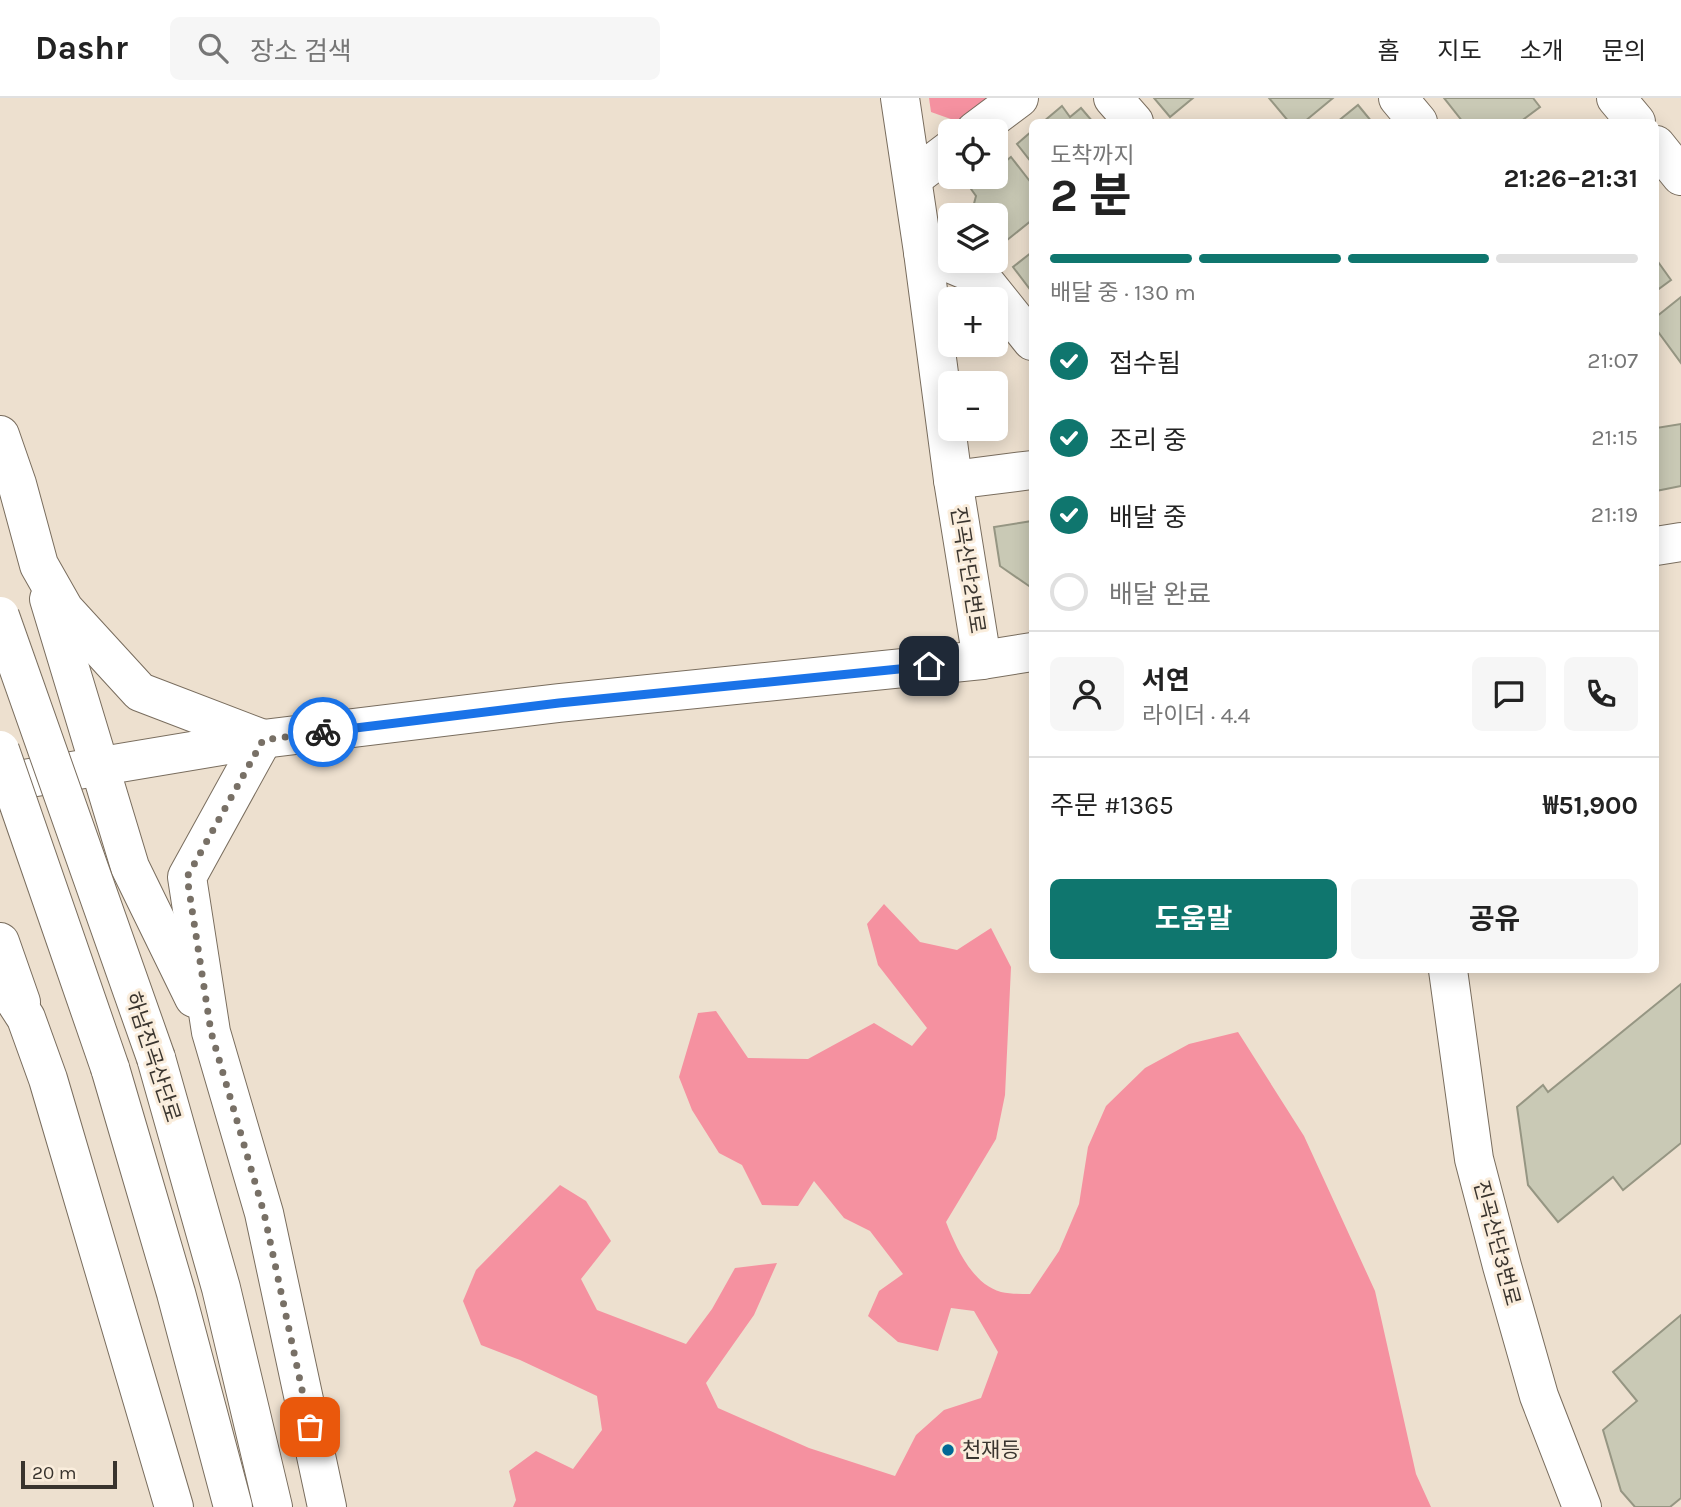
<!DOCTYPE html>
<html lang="ko">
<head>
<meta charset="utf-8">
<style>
  body { margin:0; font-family:Karla,"Noto Sans KR",sans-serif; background:#f6f6f6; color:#222; height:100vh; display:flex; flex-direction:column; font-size:26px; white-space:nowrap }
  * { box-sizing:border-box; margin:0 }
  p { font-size:23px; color:#767676 }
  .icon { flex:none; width:38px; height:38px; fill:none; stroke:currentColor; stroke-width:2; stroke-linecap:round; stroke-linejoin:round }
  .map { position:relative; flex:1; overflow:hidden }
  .details { position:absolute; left:1029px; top:21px; width:630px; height:854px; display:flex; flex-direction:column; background:#fff; border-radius:10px; box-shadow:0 4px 18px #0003 }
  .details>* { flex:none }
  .fabs { position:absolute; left:938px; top:21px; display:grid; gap:14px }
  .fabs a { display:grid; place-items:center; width:70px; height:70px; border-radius:10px; background:#fff; box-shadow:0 4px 18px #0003; font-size:35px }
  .scale { position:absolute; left:21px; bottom:18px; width:96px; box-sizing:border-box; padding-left:7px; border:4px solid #39342e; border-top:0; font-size:19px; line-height:24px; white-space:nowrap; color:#39342e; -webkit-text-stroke:5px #faeddc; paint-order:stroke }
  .pin { position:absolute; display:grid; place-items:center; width:60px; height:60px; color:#fff; margin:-30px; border-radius:14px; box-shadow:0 4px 10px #0006 }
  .courier { position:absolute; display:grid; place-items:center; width:70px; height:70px; margin:-35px; border:5px solid #1a73e8; border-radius:50%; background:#fff; color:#222; box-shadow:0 2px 9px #0007 }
  .summary em { font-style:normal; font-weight:700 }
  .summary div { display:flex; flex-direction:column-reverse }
  .summary { display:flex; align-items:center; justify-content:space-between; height:119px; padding:0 21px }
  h1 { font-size:46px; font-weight:700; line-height:52px }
  .bar { display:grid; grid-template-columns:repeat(4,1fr); gap:10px 7px; align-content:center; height:84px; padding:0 21px }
  .bar i { height:9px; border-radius:5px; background:#e0e0e0 }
  .bar .current { background:#0f766e }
  .bar p { grid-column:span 4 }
  .line { display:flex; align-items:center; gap:18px; padding:0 21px; border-top:2px solid #e0e0e0 }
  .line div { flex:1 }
  .round { display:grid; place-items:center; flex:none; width:74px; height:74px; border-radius:10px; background:#f6f6f6 }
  ol { padding:0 21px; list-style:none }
  li { display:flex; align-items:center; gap:21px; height:77px }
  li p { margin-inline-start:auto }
  li .icon { padding:7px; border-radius:50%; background:#0f766e; color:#fff; stroke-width:4 }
  li:last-child { color:#767676 }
  li i { width:38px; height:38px; border:4px solid #e0e0e0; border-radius:50% }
  .action { display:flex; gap:14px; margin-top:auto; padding:14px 21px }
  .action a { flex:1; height:80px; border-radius:10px; background:#0f766e; color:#fff; font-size:28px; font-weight:700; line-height:80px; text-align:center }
  .action a+a { background:#f6f6f6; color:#222 }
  header { display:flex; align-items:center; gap:42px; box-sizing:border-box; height:98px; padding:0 35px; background:#fff; border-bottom:2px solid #e0e0e0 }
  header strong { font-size:33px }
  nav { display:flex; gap:38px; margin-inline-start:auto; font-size:24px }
  .search { width:490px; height:63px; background:#f6f6f6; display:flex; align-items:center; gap:18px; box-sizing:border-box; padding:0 24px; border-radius:10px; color:#767676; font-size:26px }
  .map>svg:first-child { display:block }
  .green { fill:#f591a0 }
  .building { fill:#c9c9b5; stroke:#969683; stroke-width:2 }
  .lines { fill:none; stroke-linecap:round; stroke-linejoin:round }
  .minor-casing { stroke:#796d5e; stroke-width:40 }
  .highway-casing { stroke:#796d5e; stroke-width:40 }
  .minor { stroke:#fff; stroke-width:38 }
  .highway { stroke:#fff; stroke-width:38 }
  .highway-bridge-casing { stroke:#796d5e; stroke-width:40; stroke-linecap:butt }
  .highway-bridge { stroke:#fff; stroke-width:38 }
  .done { stroke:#787066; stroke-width:7; stroke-dasharray:0 12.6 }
  .route { stroke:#1a73e8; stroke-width:9 }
  .poi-dot { fill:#006895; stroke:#faeddc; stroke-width:2.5 }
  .labels { text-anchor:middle; stroke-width:6; stroke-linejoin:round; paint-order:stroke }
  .street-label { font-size:21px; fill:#39342e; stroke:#faeddc }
  .poi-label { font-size:21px; fill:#39342e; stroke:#faeddc; text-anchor:start }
</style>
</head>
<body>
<header>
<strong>Dashr</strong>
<div class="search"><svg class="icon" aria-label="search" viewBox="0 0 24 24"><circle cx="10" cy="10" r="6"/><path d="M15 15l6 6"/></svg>장소 검색</div>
<nav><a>홈</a><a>지도</a><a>소개</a><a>문의</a></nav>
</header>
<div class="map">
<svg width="1681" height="1409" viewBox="0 0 1681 1409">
  <rect width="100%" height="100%" fill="#ede0cf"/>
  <g class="green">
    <polygon points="929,0 991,0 962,25 931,14"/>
    <path d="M884,806L920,844L957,852L991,830L1011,869L1005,997L996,1041L946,1124C956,1149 972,1186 1001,1194C1010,1196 1021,1196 1030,1196L1059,1153L1079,1106L1088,1049L1106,1008L1145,970L1189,946L1238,934L1304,1038L1375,1193L1416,1376L1431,1409H513L516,1402L509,1373L536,1353L573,1371L602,1332L597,1298L520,1262L481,1247L463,1203L476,1172L560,1087L586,1103L611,1143L581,1181L597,1212L686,1246L712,1211L735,1170L777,1165L754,1217L706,1285L718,1310L809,1350L895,1378L916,1337L944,1312L981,1300L998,1254L974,1213L951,1210L938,1253L898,1244L868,1218L879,1193L903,1176L870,1133L844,1120L814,1083L798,1108L762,1107L742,1067L719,1055L692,1012L679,979L698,915L716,913L748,960L808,961L874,925L912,948L927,930L878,867L867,826Z"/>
  </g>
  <g class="building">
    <polygon points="1154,0 1193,0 1170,19"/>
    <polygon points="1269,0 1333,0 1304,24 1289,24"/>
    <polygon points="1444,0 1533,0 1540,9 1520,24 1463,24"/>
    <polygon points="1358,7 1372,24 1337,24"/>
    <polygon points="1062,8 1070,19 1081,10 1093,24 1043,24"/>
    <polygon points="1032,33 1032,65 1017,46"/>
    <polygon points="1011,59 1032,86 1032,122 996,151 996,117 971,117 976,98 971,91 986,79 996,79 996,71"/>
    <polygon points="1032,154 1032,194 1013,169"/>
    <polygon points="1656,161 1671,182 1656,193"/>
    <polygon points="1681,199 1681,265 1656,231 1656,219"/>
    <polygon points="1681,326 1681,388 1656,393 1656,330"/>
    <polygon points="1032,423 1032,487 1029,488 1000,468 994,429"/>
    <polygon points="1681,886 1681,1045 1623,1092 1613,1079 1558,1124 1528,1087 1517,1009 1543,987 1548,994"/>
    <polygon points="1681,1217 1681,1400 1670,1409 1635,1409 1621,1393 1603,1332 1637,1303 1613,1274"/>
  </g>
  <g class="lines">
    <defs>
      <g id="minor">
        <polyline points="900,0 923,154 953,382 982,562"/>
        <polyline points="1113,0 1134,24"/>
        <polyline points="1398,0 1418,24"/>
        <polyline points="1616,0 1636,24"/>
        <polyline points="975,33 1019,0"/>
        <polyline points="1656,47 1681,78"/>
        <polyline points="913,80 950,52"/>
        <polyline points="923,154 980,178 1032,243"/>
        <polyline points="953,382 1032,372"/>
        <polyline points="1656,448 1681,444"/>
        <polyline points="0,685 263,641 559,605 982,562 1032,554"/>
        <polyline points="1448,872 1474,1061 1502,1168 1539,1298 1582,1409"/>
      </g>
      <g id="highway">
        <polyline points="0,337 17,386 39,467 64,511 140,594 263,641 187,779 211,934 264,1115 327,1409"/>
        <polyline points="49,501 130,769 194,900"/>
        <polyline points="0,844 21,904"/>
        <polyline points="0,880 26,920 48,981 174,1409"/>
        <polyline points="156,960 221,1190 273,1409"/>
        <polyline points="110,970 176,1195 233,1409"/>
      </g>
    </defs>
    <use href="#minor" class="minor-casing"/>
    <use href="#highway" class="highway-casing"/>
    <use href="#minor" class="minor"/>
    <use href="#highway" class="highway"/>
    <defs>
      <g id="highway-bridge">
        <polyline points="0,518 156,960"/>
        <polyline points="0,652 110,970"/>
      </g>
    </defs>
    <use href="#highway-bridge" class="highway-bridge-casing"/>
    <use href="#highway-bridge" class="highway-bridge"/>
  </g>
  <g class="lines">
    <polyline class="done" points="310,1329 264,1115 211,934 187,779 263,642 323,634"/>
    <polyline class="route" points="323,634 559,605 929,568"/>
  </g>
  <circle class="poi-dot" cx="948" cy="1352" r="7"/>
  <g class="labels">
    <g class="street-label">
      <text transform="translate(968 472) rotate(81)" y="7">진곡산단2번로</text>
      <text transform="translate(153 959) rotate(72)" y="7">하남진곡산단로</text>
      <text transform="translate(1497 1145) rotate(75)" y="7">진곡산단3번로</text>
    </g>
    <g class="poi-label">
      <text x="962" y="1359">천재등</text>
    </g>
  </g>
</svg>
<div class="fabs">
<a><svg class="icon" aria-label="locate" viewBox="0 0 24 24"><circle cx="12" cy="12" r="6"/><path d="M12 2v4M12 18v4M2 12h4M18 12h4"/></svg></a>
<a><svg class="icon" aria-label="layers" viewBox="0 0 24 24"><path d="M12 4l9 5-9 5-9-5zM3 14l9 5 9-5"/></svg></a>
<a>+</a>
<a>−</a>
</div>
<div class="scale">20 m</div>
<div class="pin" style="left:310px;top:1329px;background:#ea580c"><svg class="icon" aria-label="bag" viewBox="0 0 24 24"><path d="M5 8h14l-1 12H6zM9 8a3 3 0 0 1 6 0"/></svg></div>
<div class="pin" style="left:929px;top:568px;background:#1f2937"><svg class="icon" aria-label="home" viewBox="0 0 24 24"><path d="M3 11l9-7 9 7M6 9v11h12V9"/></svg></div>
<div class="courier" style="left:323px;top:634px"><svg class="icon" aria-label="bike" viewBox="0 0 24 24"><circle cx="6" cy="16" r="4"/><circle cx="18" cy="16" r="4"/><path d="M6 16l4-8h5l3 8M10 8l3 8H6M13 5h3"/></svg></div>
<section class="details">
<div class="summary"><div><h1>2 분</h1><p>도착까지</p></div><em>21:26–21:31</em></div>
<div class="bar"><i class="current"></i><i class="current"></i><i class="current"></i><i></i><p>배달 중 · 130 m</p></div>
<ol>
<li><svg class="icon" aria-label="check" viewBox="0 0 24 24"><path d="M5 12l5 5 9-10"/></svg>접수됨<p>21:07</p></li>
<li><svg class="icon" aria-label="check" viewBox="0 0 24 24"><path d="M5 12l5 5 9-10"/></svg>조리 중<p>21:15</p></li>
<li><svg class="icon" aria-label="check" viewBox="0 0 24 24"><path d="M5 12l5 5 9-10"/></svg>배달 중<p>21:19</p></li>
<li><i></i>배달 완료</li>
</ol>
<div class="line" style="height:126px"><a class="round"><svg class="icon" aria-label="person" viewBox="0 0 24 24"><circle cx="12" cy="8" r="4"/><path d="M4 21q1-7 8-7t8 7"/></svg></a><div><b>서연</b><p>라이더 · 4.4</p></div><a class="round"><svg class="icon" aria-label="chat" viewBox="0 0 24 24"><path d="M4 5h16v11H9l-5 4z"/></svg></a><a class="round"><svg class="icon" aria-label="phone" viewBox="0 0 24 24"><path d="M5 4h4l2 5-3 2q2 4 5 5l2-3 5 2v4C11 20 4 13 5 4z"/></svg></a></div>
<div class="line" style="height:91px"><div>주문 #1365</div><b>₩51,900</b></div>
<div class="action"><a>도움말</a><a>공유</a></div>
</section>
</div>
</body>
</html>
